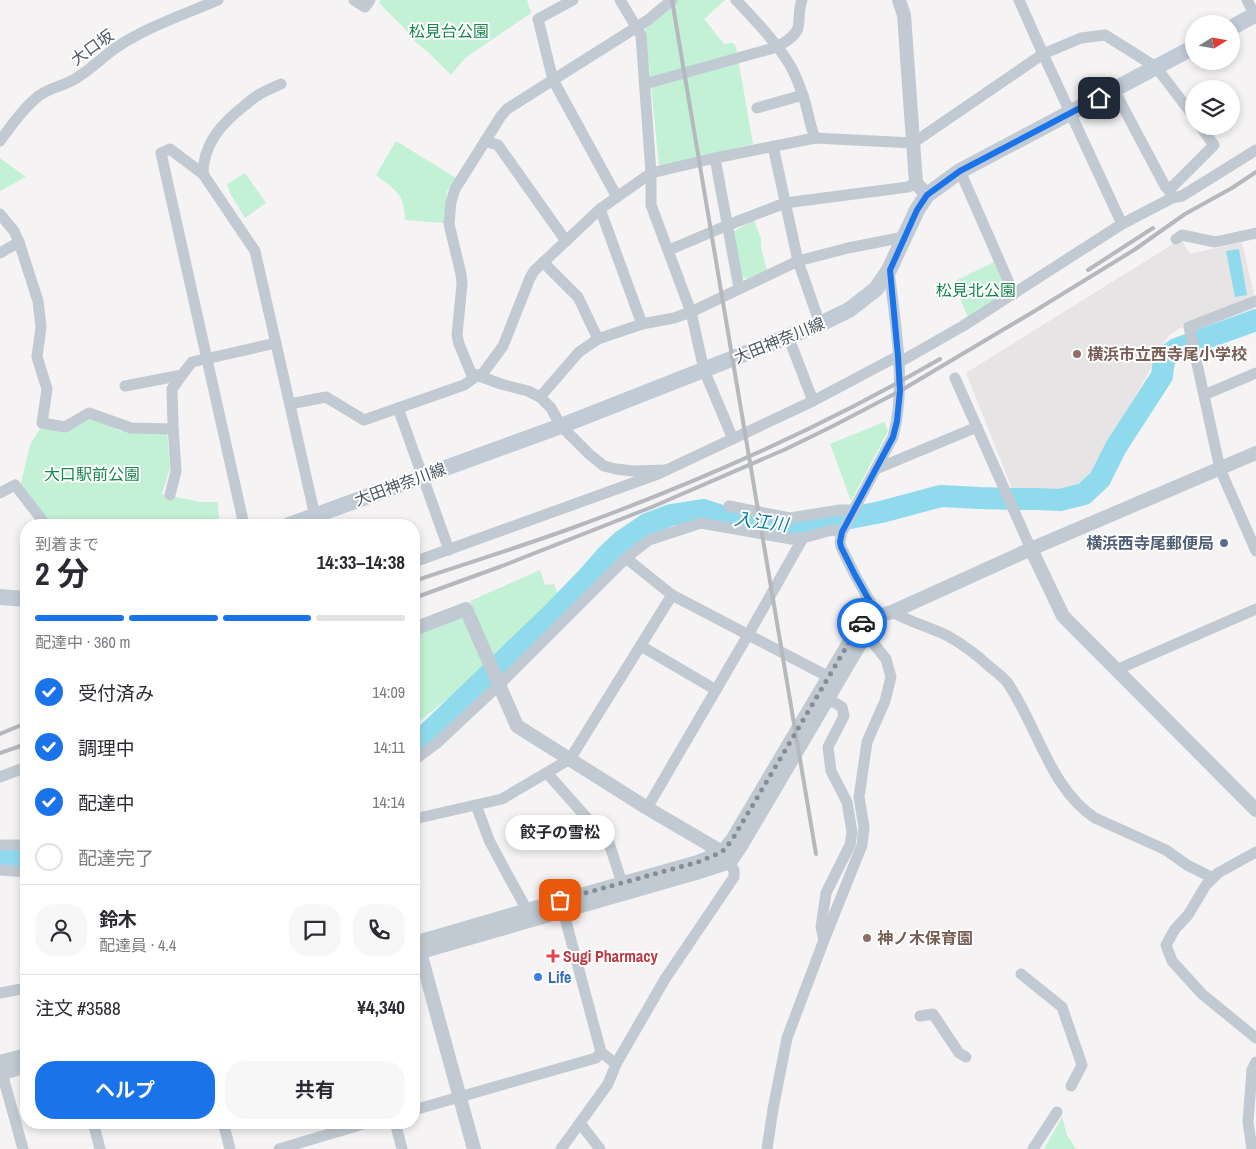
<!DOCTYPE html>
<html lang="ja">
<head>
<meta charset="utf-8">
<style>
  body { margin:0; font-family:"Archivo Narrow","Noto Sans JP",sans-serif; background:#f7f7f7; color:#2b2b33; height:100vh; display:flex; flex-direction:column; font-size:19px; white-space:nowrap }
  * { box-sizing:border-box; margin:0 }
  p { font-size:16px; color:#7c7c81 }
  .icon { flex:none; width:28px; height:28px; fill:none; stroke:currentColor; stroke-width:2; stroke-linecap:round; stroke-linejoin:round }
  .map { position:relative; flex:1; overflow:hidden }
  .panel { position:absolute; left:20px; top:519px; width:400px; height:610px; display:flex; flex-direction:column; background:#fff; border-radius:20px; box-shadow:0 2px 8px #0003 }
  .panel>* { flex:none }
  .needle { width:32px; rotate:79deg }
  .tools { position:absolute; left:1185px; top:15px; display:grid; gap:10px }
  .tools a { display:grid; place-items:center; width:55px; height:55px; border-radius:50%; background:#fff; box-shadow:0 2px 8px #0003; font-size:25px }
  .pin { position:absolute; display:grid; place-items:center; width:42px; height:42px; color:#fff; margin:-21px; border-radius:10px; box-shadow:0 2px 8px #0006 }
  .courier { position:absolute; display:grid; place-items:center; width:50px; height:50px; margin:-25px; border:4px solid #1a73e8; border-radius:50%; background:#fff; color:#222; box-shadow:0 1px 6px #0007 }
  .bubble { position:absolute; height:35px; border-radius:18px; background:#fff; box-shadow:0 2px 8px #0003; font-size:16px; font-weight:700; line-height:35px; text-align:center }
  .overview em { font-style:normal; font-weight:700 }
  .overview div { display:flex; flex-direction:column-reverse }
  .overview { display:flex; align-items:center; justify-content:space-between; height:85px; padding:0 15px }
  h1 { font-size:32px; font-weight:700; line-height:38px }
  .bar { display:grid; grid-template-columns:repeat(4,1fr); gap:8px 5px; align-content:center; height:60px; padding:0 15px }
  .bar i { height:6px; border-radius:4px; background:#e1e1e2 }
  .bar .current { background:#1a73e8 }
  .bar p { grid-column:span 4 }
  .line { display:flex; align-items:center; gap:12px; padding:0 15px; border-top:1px solid #e1e1e2 }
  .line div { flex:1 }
  .round { display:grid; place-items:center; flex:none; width:52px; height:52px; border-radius:20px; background:#f7f7f7 }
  ol { padding:0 15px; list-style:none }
  li { display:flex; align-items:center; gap:15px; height:55px }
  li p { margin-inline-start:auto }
  li .icon { padding:5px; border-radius:50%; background:#1a73e8; color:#fff; stroke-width:4 }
  li:last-child { color:#7c7c81 }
  li i { width:28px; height:28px; border:2px solid #e1e1e2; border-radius:50% }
  .button { display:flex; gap:10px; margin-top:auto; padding:10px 15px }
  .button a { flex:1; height:58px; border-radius:20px; background:#1a73e8; color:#fff; font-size:20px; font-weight:700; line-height:58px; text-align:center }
  .button a+a { background:#f7f7f7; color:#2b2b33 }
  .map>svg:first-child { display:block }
  .education { fill:#e6e4e5 }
  .green { fill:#c3f1d5 }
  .water { fill:#90daee }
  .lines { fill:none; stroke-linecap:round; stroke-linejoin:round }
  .river { stroke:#90daee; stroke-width:22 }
  .minor { stroke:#c1cad2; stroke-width:11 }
  .tertiary { stroke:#c1cad2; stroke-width:14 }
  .secondary { stroke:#c1cbd6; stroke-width:16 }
  .rail { stroke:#b5b8bd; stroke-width:4 }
  .done { stroke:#868d94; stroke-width:5; stroke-dasharray:0 9 }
  .route { stroke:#1a73e8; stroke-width:6 }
  .education-dot { fill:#8d6e63; stroke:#fff; stroke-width:2 }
  .service-dot { fill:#5c6f8a; stroke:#fff; stroke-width:2 }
  .health-dot { fill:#e0444e; stroke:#fff; stroke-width:2 }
  .shop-dot { fill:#3f7fe0; stroke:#fff; stroke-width:2 }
  .labels { text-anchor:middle; stroke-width:4; stroke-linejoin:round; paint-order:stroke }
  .park-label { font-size:16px; fill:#17864f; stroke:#fff }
  .street-label { font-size:16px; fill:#4a5661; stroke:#fff }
  .education-label { font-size:16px; font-weight:bold; fill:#785e54; stroke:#fff; text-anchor:start }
  .service-label { font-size:16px; font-weight:bold; fill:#4e5e75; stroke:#fff; text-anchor:end }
  .health-label { font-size:16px; font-weight:bold; fill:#be3a42; stroke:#fff; text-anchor:start }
  .shop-label { font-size:16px; font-weight:bold; fill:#366cbe; stroke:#fff; text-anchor:start }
  .water-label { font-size:18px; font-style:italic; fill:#0c7c9b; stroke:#fff }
</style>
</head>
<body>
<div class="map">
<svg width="1256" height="1149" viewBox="0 0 1256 1149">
  <rect width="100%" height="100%" fill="#f5f3f3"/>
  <polygon class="education" points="1181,239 1190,254 1242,242 1255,299 1188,323 1168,336 1091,479 1080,490 1065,493 1045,495 1013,491 966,373"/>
  <g class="green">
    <polygon points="381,0 527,0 531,13 465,58 451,75 428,52 414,41 415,39 379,3"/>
    <polygon points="677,0 725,0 704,19 724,44 733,43 736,47 753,144 659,166 645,26"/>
    <path d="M396,141L456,178L447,191L444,223L405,220C404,192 396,191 376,175Z"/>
    <polygon points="0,158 26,177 0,191"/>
    <polygon points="245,173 266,203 245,218 230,193 227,184"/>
    <polygon points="754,220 761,239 761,248 767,270 747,279 741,276 733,232"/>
    <polygon points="994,262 1008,291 968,317 953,282"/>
    <polygon points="91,416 120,431 167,432 170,468 162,494 200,502 218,502 219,525 51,525 20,487 30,445 41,427"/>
    <polygon points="884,422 888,431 851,501 830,444"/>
    <polygon points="540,570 545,585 554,584 560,600 495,661 470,601"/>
    <polygon points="461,618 467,622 486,667 414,726 414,635"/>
    <polygon points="1062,1117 1067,1135 1076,1149 1044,1149"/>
  </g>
  <polygon class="water" points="1239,249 1247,295 1235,297 1226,251"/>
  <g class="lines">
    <g class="river">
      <polyline points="414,743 426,735 553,613 586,579 608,554 622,541 647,524 671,515 703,510 731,519 786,528 830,522 881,512 941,496 979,498 1015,499 1038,499 1060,500 1084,494 1100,479 1116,447 1162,376 1164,359 1176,349 1256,320"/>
      <polyline points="0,858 26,859"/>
    </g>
    <g class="minor">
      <polyline points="354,0 365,7 370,0"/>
      <polyline points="573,0 538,19 553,80 617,197"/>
      <polyline points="620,0 641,35 651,173 651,205 691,312 704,370 733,439"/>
      <path d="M736,0C755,20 776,42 790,65C795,74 799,84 802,93C808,108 809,124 815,138"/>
      <polyline points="1019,0 1043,54 1122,224"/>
      <polyline points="1247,0 1256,17"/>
      <path d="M645,84L777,47C785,42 795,37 798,28C800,19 798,10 802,0"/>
      <polyline points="1114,90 1165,186 1169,190"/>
      <polyline points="757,108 803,95"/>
      <path d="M0,141C11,126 25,106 40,95C52,87 67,85 78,77C91,69 102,58 114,49C146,27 183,15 218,0"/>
      <polyline points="485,141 498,145 566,241"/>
      <polyline points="773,146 798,261 820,324"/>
      <polyline points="715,158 739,288"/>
      <polyline points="960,171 1014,294"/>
      <path d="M203,174C203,144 222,123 244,106C249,102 254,97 260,94C267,90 274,87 281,84"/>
      <polyline points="1171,196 1169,190 1214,145 1200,126"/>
      <polyline points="600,209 642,324"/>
      <polyline points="0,214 14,231 19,242 38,301 41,327 37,357 47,389 42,423 65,427 89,413 131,428 173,429"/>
      <polyline points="1176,239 1182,235 1215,242 1256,233"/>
      <polyline points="669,250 728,225 785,203 908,187 916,183"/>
      <polyline points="0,253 19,242"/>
      <polyline points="543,262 578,297 598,339"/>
      <polyline points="1256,301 1189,327 1220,469 1256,551"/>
      <polyline points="788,336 813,401"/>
      <polyline points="898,363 963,326 1122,224 1172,198 1182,196 1256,150"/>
      <polyline points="481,376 503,346 530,278 534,271 600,209 651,173 715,158 815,138 913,143 1043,54 1081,38 1105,35 1156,67 1194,117"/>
      <polyline points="955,378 1031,549"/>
      <polyline points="125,386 182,375 192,362 276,343"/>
      <polyline points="1204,395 1256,373"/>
      <polyline points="540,397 579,352 598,339 642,324 674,318 691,312 798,261 848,248 904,237"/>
      <polyline points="290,404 326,397 364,420 464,385 478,375"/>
      <polyline points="398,408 449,550"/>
      <polyline points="876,469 977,427"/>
      <polyline points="667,470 634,471 616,469 604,466 589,454 561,426 551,408 540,397 528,391 501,384 471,373 459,344 457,335 462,284 461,274 449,224 451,202 455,189 501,116 507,109 648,20 672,0"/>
      <polyline points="0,493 15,485 46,525"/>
      <polyline points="170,495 176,471 173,426 172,389 182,375"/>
      <polyline points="729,506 790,518 840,510 854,510"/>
      <polyline points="244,525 161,153 170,149 203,174 255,251 315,516"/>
      <polyline points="626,558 672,595 829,677"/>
      <polyline points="414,562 658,474 813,401 898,356"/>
      <path d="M892,612C910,622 929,627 948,636C964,645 977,655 990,667C996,672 1003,677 1007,682C1037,725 1050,789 1095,818L1166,850L1187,865L1213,878"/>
      <path d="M878,616L855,575L841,547L840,542L842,532L893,437C907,385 895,323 889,270"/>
      <polyline points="641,646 716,690"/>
      <polyline points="1116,670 1256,609"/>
      <polyline points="414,760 437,743 499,685 626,558 649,540 701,523 791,539 803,538"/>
      <polyline points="547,773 609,843 622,883"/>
      <polyline points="0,777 26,767"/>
      <polyline points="476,805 489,840 506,872 527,910"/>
      <polyline points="647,808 748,635 803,538 832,530 842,532"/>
      <polyline points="414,819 502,799 570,759 672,595"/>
      <polyline points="0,845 26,845"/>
      <polyline points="1256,852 1218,873 1206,885 1188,915 1175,929 1166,945 1172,961 1202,994 1256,1038"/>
      <polyline points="0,870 26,872"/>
      <polyline points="561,903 601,1052 616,1064"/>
      <polyline points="824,940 862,845 864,827 859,797 867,742 885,701 891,677 886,659 866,634 860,631"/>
      <polyline points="1021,974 1062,1007 1082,1065 1071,1086"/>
      <polyline points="0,993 26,988"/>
      <polyline points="920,1016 933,1014 959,1053 966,1057"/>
      <polyline points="2,1073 23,1149"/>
      <polyline points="414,1110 596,1058 601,1052"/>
      <polyline points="93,1122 100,1149"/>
      <polyline points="223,1122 230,1149"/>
      <polyline points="395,1122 402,1149"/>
      <polyline points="580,1123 600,1149"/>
      <polyline points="279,1149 370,1122"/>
      <polyline points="561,1149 608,1084 616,1064 665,979 734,877 734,870 724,855"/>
      <polyline points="767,1149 773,1109 787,1038 824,940 821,927 826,893 850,845 852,832 847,802 831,771 828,747 844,716 842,707 822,695"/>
      <polyline points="1033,1149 1057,1112"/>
      <polyline points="1252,1149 1248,1122 1252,1070 1256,1062"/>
    </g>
    <g class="tertiary">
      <polyline points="899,0 904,15 916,183 927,195"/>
      <polyline points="1031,549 1063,616 1256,810"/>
      <polyline points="414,629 466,609 517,726 647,808 722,852"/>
      <polyline points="414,943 527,910 698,862 722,852 732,840 857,629 862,622 878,616 892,612 1031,549 1256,453"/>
      <polyline points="418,945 474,1149"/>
      <polyline points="414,954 696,873 730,862 741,846 866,634 875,621"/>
      <polyline points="0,1062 26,1055"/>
      <polyline points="0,1074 26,1066"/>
    </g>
    <g class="secondary">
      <polyline points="1231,28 1256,14"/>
      <polyline points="289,525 561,426 820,324 849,310 876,289 889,270 917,210 927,195 960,171 1194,47"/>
      <polyline points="0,597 26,599"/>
    </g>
    <g class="rail">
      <polyline points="672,0 816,854"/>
      <polyline points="1088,270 1153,228"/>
      <path d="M414,581C467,563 520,547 572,528C699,482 823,427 940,359"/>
      <polyline points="414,598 502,566 652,507 786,449 833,426 900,391 1033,312 1134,250 1185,214 1232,188 1256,172"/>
      <polyline points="0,734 26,723"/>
      <polyline points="0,753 26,744"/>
    </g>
  </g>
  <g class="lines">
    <polyline class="done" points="560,900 698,862 722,852 732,840 857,629 862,623"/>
    <polyline class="route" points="862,623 878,616 855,575 841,547 840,542 842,532 893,437 897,421 900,391 898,356 890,270 917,210 927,195 960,171 1099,98"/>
  </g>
  <g class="education-dot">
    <circle cx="1077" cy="354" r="5"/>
    <circle cx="867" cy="938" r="5"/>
  </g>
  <circle class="service-dot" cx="1224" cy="543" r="5"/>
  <path class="health-dot" d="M550.5 948.5h5v5h5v5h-5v5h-5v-5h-5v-5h5z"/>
  <circle class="shop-dot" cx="538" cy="977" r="5"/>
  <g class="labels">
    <g class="park-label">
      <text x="449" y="37">松見台公園</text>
      <text x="976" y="296">松見北公園</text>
      <text x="92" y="480">大口駅前公園</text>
    </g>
    <g class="street-label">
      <text transform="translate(92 47) rotate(-36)" y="6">大口坂</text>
      <text transform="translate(779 340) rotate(-22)" y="6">大田神奈川線</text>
      <text transform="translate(400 484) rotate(-20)" y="6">大田神奈川線</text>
    </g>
    <g class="education-label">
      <text x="1087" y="360">横浜市立西寺尾小学校</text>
      <text x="877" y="944">神ノ木保育園</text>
    </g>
    <g class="service-label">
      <text x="1214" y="549">横浜西寺尾郵便局</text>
    </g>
    <g class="health-label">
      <text x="563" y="962">Sugi Pharmacy</text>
    </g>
    <g class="shop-label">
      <text x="548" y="983">Life</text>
    </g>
    <g class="water-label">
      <text transform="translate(761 522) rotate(7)" y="6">入江川</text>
    </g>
  </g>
</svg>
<div class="tools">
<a><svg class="needle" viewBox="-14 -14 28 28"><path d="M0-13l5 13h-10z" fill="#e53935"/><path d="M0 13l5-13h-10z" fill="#7c7c81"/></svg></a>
<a><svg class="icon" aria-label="layers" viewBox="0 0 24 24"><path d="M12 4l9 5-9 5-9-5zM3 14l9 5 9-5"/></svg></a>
</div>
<div class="pin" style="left:560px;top:900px;background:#ea580c"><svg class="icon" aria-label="bag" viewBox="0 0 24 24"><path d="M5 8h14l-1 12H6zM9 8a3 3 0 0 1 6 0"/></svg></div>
<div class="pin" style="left:1099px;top:98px;background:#1f2937"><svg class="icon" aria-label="home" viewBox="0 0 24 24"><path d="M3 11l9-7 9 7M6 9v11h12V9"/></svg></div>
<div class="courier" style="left:862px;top:623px"><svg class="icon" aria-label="car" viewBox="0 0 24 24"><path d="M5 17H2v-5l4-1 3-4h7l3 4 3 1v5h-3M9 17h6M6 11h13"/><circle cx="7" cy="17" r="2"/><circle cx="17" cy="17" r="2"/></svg></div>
<div class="bubble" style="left:505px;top:815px;width:110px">餃子の雪松</div>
<section class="panel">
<div class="overview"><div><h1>2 分</h1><p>到着まで</p></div><em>14:33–14:38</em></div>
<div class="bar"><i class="current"></i><i class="current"></i><i class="current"></i><i></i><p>配達中 · 360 m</p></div>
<ol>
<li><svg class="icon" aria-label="check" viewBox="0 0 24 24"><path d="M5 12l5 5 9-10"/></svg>受付済み<p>14:09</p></li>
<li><svg class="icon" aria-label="check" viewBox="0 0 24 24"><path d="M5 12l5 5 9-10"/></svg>調理中<p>14:11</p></li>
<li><svg class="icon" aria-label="check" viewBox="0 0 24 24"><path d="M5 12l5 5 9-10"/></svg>配達中<p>14:14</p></li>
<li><i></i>配達完了</li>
</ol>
<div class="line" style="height:90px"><a class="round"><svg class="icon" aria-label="person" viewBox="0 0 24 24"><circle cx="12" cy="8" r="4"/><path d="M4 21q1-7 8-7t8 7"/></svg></a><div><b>鈴木</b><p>配達員 · 4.4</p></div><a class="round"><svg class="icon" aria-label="chat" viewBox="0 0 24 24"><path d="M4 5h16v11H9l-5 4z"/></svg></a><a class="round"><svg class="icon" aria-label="phone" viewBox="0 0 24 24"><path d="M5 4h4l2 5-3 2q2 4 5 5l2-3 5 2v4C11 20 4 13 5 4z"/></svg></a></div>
<div class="line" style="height:65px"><div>注文 #3588</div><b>¥4,340</b></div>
<div class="button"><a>ヘルプ</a><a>共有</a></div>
</section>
</div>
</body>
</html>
